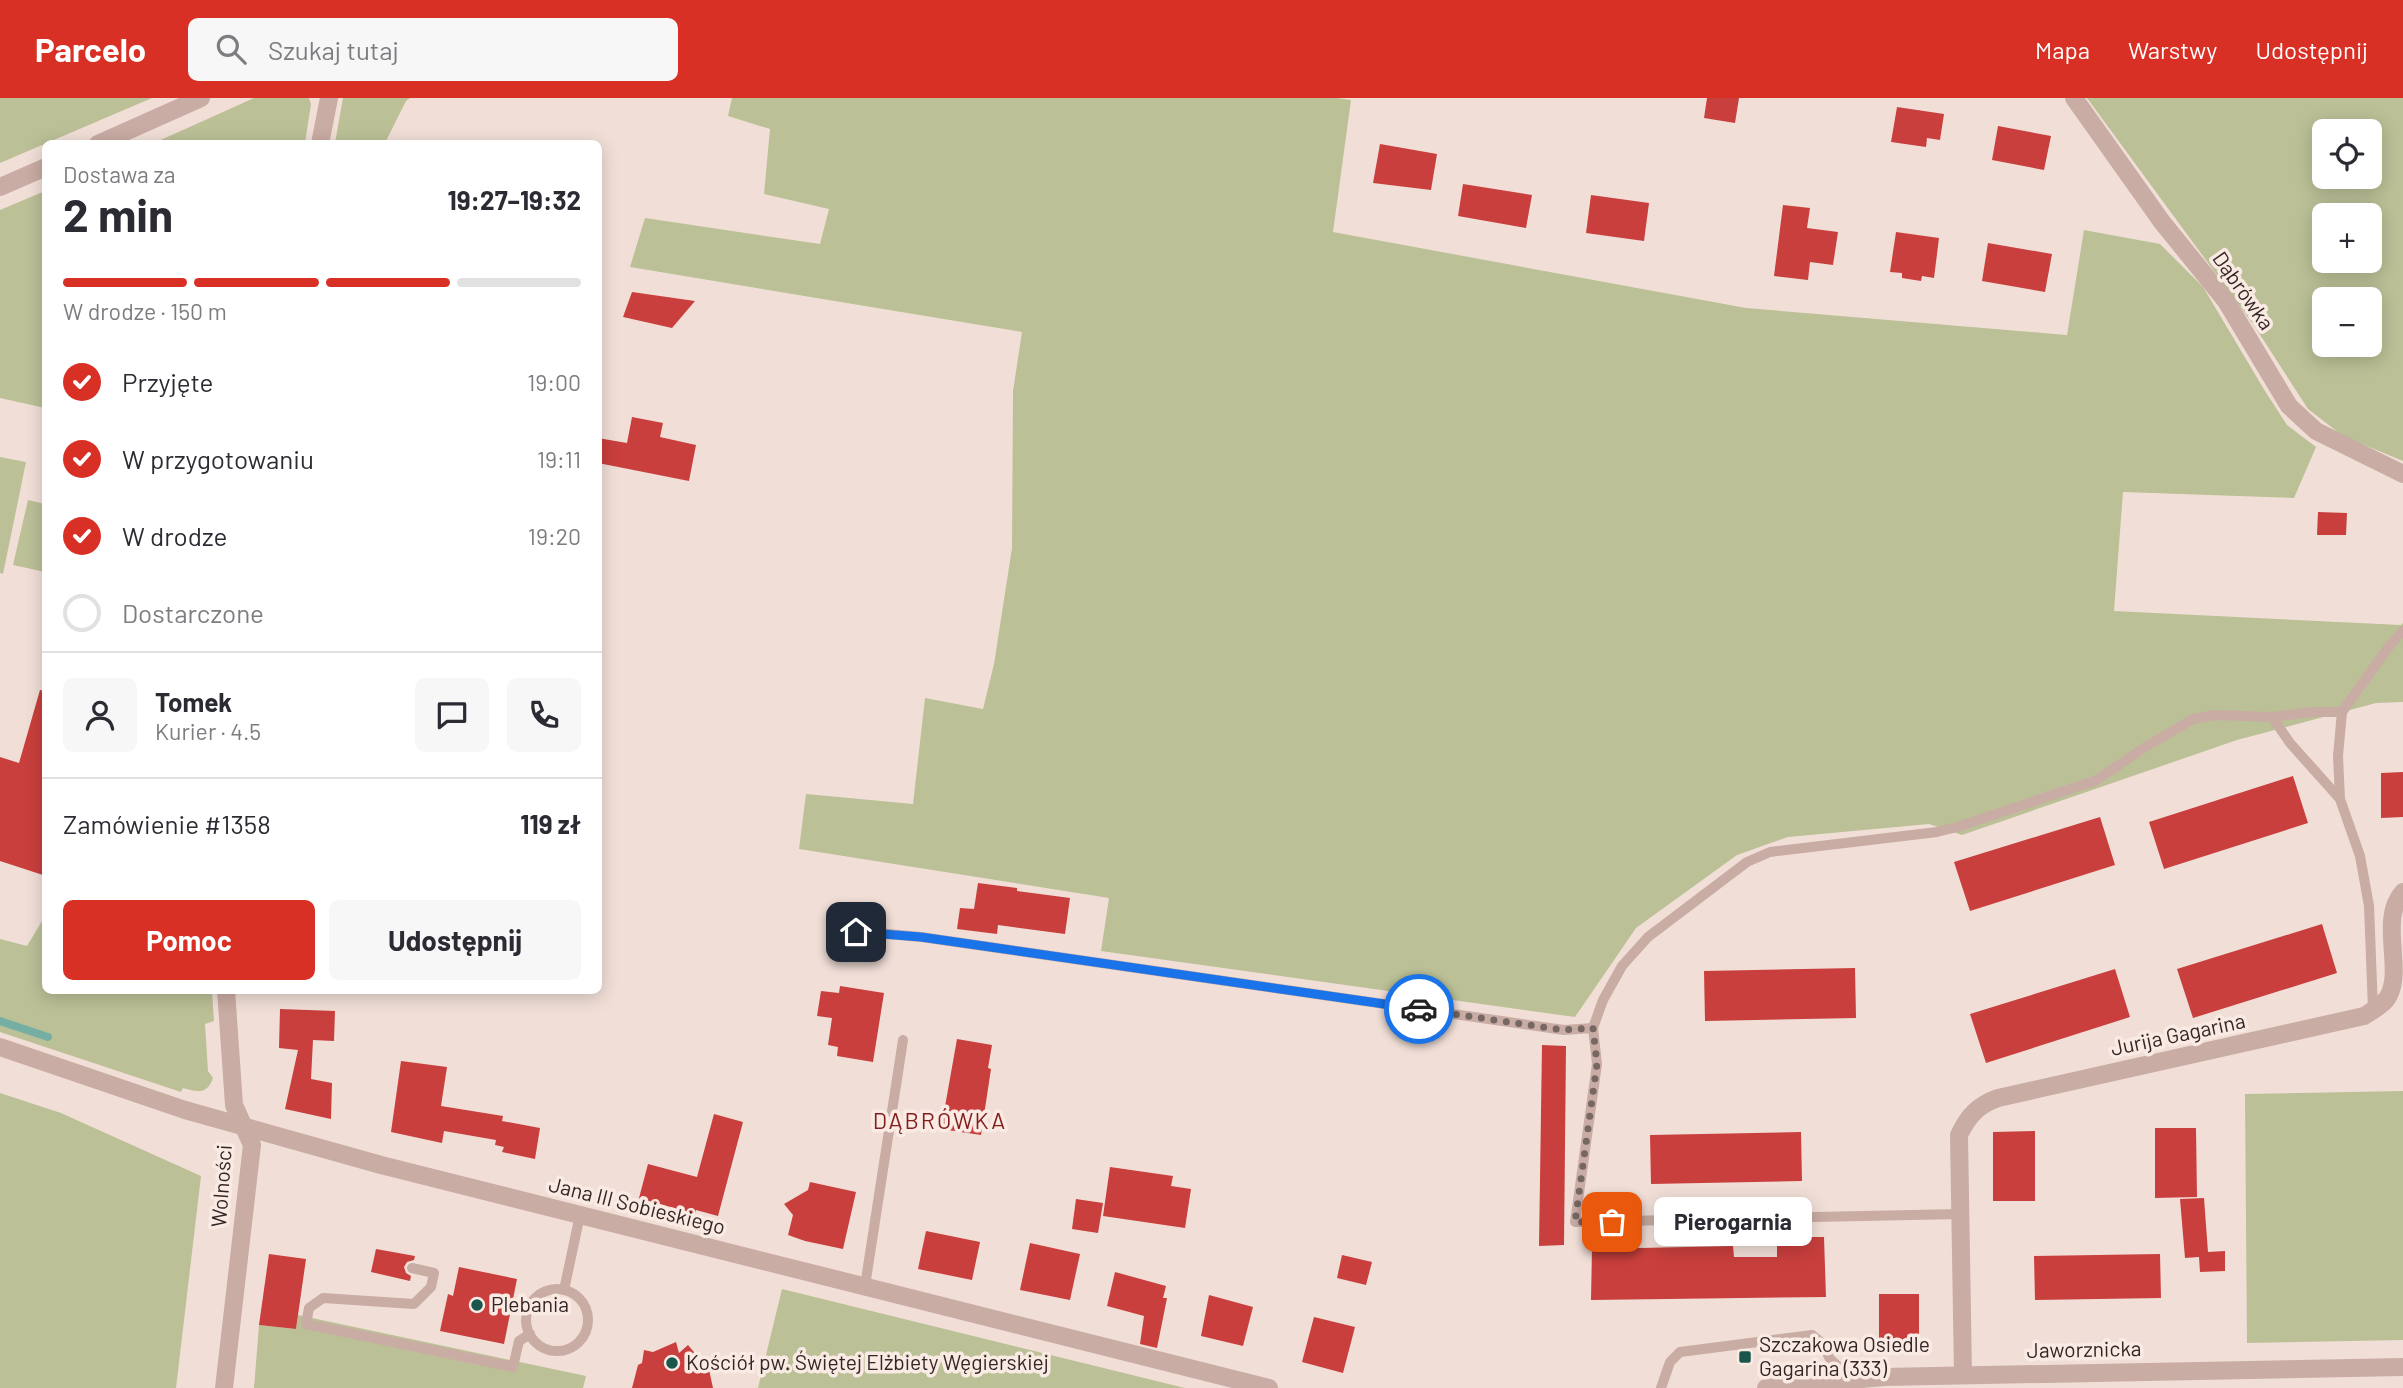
<!DOCTYPE html>
<html lang="pl">
<head>
<meta charset="utf-8">
<style>
  body { margin:0; font-family:Barlow,sans-serif; background:#f7f7f7; color:#2b2b33; height:100vh; display:flex; flex-direction:column; font-size:26px; white-space:nowrap }
  * { box-sizing:border-box; margin:0 }
  p { font-size:23px; color:#7c7c81 }
  .icon { flex:none; width:38px; height:38px; fill:none; stroke:currentColor; stroke-width:2; stroke-linecap:round; stroke-linejoin:round }
  .map { position:relative; flex:1; overflow:hidden }
  .details { position:absolute; left:42px; top:42px; width:560px; height:854px; display:flex; flex-direction:column; background:#fff; border-radius:10px; box-shadow:0 4px 18px #0003 }
  .details>* { flex:none }
  .fabs { position:absolute; left:2312px; top:21px; display:grid; gap:14px }
  .fabs a { display:grid; place-items:center; width:70px; height:70px; border-radius:10px; background:#fff; box-shadow:0 4px 18px #0003; font-size:35px }
  .pin { position:absolute; display:grid; place-items:center; width:60px; height:60px; color:#fff; margin:-30px; border-radius:14px; box-shadow:0 4px 10px #0006 }
  .courier { position:absolute; display:grid; place-items:center; width:70px; height:70px; margin:-35px; border:5px solid #1a73e8; border-radius:50%; background:#fff; color:#222; box-shadow:0 2px 9px #0007 }
  .bubble { position:absolute; height:49px; border-radius:10px; background:#fff; box-shadow:0 4px 18px #0003; font-size:23px; font-weight:700; line-height:49px; text-align:center }
  .headline em { font-style:normal; font-weight:700 }
  .headline div { display:flex; flex-direction:column-reverse }
  .headline { display:flex; align-items:center; justify-content:space-between; height:119px; padding:0 21px }
  h1 { font-size:46px; font-weight:700; line-height:52px }
  .bar { display:grid; grid-template-columns:repeat(4,1fr); gap:10px 7px; align-content:center; height:84px; padding:0 21px }
  .bar i { height:9px; border-radius:5px; background:#e1e1e2 }
  .bar .on { background:#d93025 }
  .bar p { grid-column:span 4 }
  .line { display:flex; align-items:center; gap:18px; padding:0 21px; border-top:2px solid #e1e1e2 }
  .line div { flex:1 }
  .round { display:grid; place-items:center; flex:none; width:74px; height:74px; border-radius:10px; background:#f7f7f7 }
  ol { padding:0 21px; list-style:none }
  li { display:flex; align-items:center; gap:21px; height:77px }
  li p { margin-inline-start:auto }
  li .icon { padding:7px; border-radius:50%; background:#d93025; color:#fff; stroke-width:4 }
  li:last-child { color:#7c7c81 }
  li i { width:38px; height:38px; border:4px solid #e1e1e2; border-radius:50% }
  .button { display:flex; gap:14px; margin-top:auto; padding:14px 21px }
  .button a { flex:1; height:80px; border-radius:10px; background:#d93025; color:#fff; font-size:28px; font-weight:700; line-height:80px; text-align:center }
  .button a+a { background:#f7f7f7; color:#2b2b33 }
  header { display:flex; align-items:center; gap:42px; box-sizing:border-box; height:98px; padding:0 35px; background:#d93025; color:#fff }
  header strong { font-size:33px }
  nav { display:flex; gap:38px; margin-inline-start:auto; font-size:24px }
  .search { width:490px; height:63px; background:#f7f7f7; display:flex; align-items:center; gap:18px; box-sizing:border-box; padding:0 24px; border-radius:10px; color:#7c7c81; font-size:26px }
  .map>svg:first-child { display:block }
  .green { fill:#bcc097; fill-rule:evenodd }
  .lines { fill:none; stroke-linecap:round; stroke-linejoin:round }
  .stream { stroke:#75afa4; stroke-width:8 }
  .building { fill:#c93f3d }
  .service { stroke:#c9aca3; stroke-width:10 }
  .minor { stroke:#c9aca3; stroke-width:18 }
  .tertiary { stroke:#c9aca3; stroke-width:18 }
  .done { stroke:#766763; stroke-width:7; stroke-dasharray:0 12.6 }
  .route { stroke:#1a73e8; stroke-width:9 }
  .poi-dot { fill:#1a564c; stroke:#f9eae3; stroke-width:2.5 }
  .labels { text-anchor:middle; stroke-width:7; stroke-linejoin:round; paint-order:stroke }
  .street-label { font-size:21px; fill:#342625; stroke:#f9eae3 }
  .poi-label { font-size:21px; fill:#342625; stroke:#f9eae3; text-anchor:start }
  .neighbourhood-label { font-size:23px; letter-spacing:2px; fill:#851d1c; stroke:#f9eae3 }
</style>
</head>
<body>
<header>
<strong>Parcelo</strong>
<div class="search"><svg class="icon" aria-label="search" viewBox="0 0 24 24"><circle cx="10" cy="10" r="6"/><path d="M15 15l6 6"/></svg>Szukaj tutaj</div>
<nav><a>Mapa</a><a>Warstwy</a><a>Udostępnij</a></nav>
</header>
<div class="map">
<svg width="2403" height="1290" viewBox="0 0 2403 1290">
  <rect width="100%" height="100%" fill="#f1dfd7"/>
  <g class="green">
    <polygon points="0,0 152,0 0,65"/>
    <polygon points="254,0 309,0 311,6 305,45 154,45"/>
    <polygon points="343,0 410,0 406,3 385,45 335,45"/>
    <polygon points="732,0 1337,0 1351,2 1333,134 1746,210 2067,237 2084,132 2160,146 2203,189 2265,293 2287,327 2316,349 2294,400 2123,394 2114,513 2401,527 2403,525 2403,604 2376,605 2237,642 1962,737 1929,726 1788,739 1737,757 1636,830 1575,919 1101,853 1109,800 799,751 806,696 913,706 925,600 983,611 994,566 1012,450 1013,293 1022,234 630,169 645,120 820,146 829,111 764,96 770,31 728,18"/>
    <path d="M2087,0H2403V363L2343,338L2308,311L2255,229ZM2324,33H2370V79H2324ZM2324,117H2370V163H2324ZM2324,201H2370V247H2324Z"/>
    <polygon points="45,93 45,310 0,300 0,112"/>
    <polygon points="0,359 26,364 3,476 0,475"/>
    <polygon points="28,402 45,406 45,474 13,467"/>
    <path d="M42,823L46,824V892L212,893L214,923L205,926L208,973L213,980C207,997 198,994 183,990L181,994L0,934V841L27,848Z"/>
    <polygon points="2403,993 2403,1242 2247,1245 2245,996"/>
    <polygon points="0,995 61,1015 201,1078 176,1290 0,1290"/>
    <polygon points="782,1191 1185,1290 758,1290"/>
    <polygon points="298,1217 586,1278 583,1290 254,1290 259,1227 296,1231"/>
  </g>
  <g class="lines">
    <polyline class="stream" points="0,923 48,939"/>
  </g>
  <g class="building">
    <polygon points="1707,0 1739,0 1735,25 1704,20"/>
    <polygon points="1897,9 1944,16 1940,42 1927,40 1926,49 1891,44"/>
    <polygon points="1998,28 2051,38 2044,72 1992,62"/>
    <polygon points="1380,46 1437,56 1431,92 1373,85"/>
    <polygon points="1463,86 1532,97 1526,130 1458,118"/>
    <polygon points="1591,97 1649,105 1644,143 1586,135"/>
    <polygon points="1783,107 1810,110 1807,130 1838,134 1833,167 1810,164 1808,182 1774,178"/>
    <polygon points="1896,134 1939,140 1934,180 1922,178 1921,183 1902,180 1902,175 1890,174"/>
    <polygon points="1988,145 2052,156 2045,194 1982,183"/>
    <polygon points="632,194 695,203 672,230 623,219"/>
    <polygon points="632,319 663,325 660,339 696,347 689,383 598,365 598,340 627,345"/>
    <polygon points="2318,414 2347,415 2346,437 2317,437"/>
    <polygon points="40,592 46,593 46,778 0,763 0,659 19,665"/>
    <polygon points="2403,674 2403,719 2381,720 2381,675"/>
    <polygon points="2293,678 2308,725 2164,771 2149,724"/>
    <polygon points="2100,719 2115,767 1970,813 1954,764"/>
    <polygon points="978,785 1017,790 1017,793 1070,800 1065,836 998,827 997,836 957,831 960,810 974,811"/>
    <polygon points="2322,826 2337,875 2193,920 2177,871"/>
    <polygon points="1855,870 1856,920 1705,923 1704,873"/>
    <polygon points="2115,871 2130,919 1986,965 1970,916"/>
    <polygon points="840,888 884,895 873,964 837,958 838,949 828,947 832,920 817,918 821,893 839,895"/>
    <polygon points="280,911 335,913 334,943 313,942 311,981 332,985 331,1021 285,1011 298,952 279,950"/>
    <polygon points="957,941 992,947 988,970 991,971 981,1037 941,1031"/>
    <polygon points="1542,947 1566,948 1564,1147 1539,1148"/>
    <polygon points="401,963 447,969 441,1008 503,1018 502,1023 540,1030 535,1061 502,1054 504,1049 495,1047 496,1042 444,1033 442,1045 391,1034"/>
    <polygon points="714,1016 743,1024 718,1118 696,1112 695,1116 639,1100 648,1066 697,1079"/>
    <polygon points="2155,1030 2196,1030 2197,1099 2155,1100"/>
    <polygon points="2035,1033 2035,1103 1993,1103 1993,1034"/>
    <polygon points="1801,1034 1802,1083 1651,1086 1650,1037"/>
    <polygon points="1110,1069 1173,1078 1171,1088 1191,1091 1185,1130 1103,1118"/>
    <polygon points="810,1084 856,1094 843,1151 805,1143 788,1137 793,1117 784,1106 808,1092"/>
    <polygon points="2204,1100 2208,1154 2225,1153 2225,1173 2200,1174 2199,1159 2185,1160 2180,1101"/>
    <polygon points="1076,1101 1103,1105 1098,1135 1072,1131"/>
    <polygon points="926,1133 980,1144 972,1182 918,1171"/>
    <polygon points="1777,1139 1824,1139 1826,1199 1591,1202 1592,1151 1733,1148 1734,1159 1777,1159"/>
    <polygon points="1030,1145 1080,1156 1070,1202 1020,1192"/>
    <polygon points="376,1151 415,1158 414,1162 407,1164 404,1169 406,1175 411,1178 410,1183 371,1174"/>
    <polygon points="269,1156 306,1161 296,1231 259,1227"/>
    <polygon points="2160,1156 2161,1200 2035,1202 2034,1158"/>
    <polygon points="1342,1157 1372,1164 1366,1187 1337,1180"/>
    <polygon points="459,1169 517,1181 504,1246 440,1233 448,1196 453,1198"/>
    <polygon points="1115,1174 1166,1188 1163,1200 1167,1200 1157,1250 1140,1246 1144,1218 1107,1208"/>
    <rect x="1879" y="1196" width="40" height="46"/>
    <polygon points="1209,1197 1253,1209 1243,1248 1201,1238"/>
    <polygon points="1314,1219 1355,1229 1343,1275 1302,1264"/>
    <polygon points="676,1244 679,1255 688,1247 704,1266 708,1267 713,1290 632,1290 638,1267 642,1265 644,1252 653,1254"/>
  </g>
  <g class="lines">
    <g class="service">
      <polyline points="2272,619 2290,645 2340,701 2360,758 2369,808 2373,912"/>
      <polyline points="2340,701 2338,658 2342,614 2390,547 2403,533"/>
      <polyline points="856,833 921,839 1564,932 1593,930"/>
      <polyline points="1960,1116 1575,1124 1597,966 1593,930 1603,902 1622,868 1648,839 1747,764 1770,754 1937,734 1957,729 2097,682 2142,651 2193,621 2215,617 2272,619 2313,614 2342,614"/>
      <polyline points="412,1170 434,1175 431,1189 414,1206 323,1200 309,1210 306,1226 513,1269 519,1243 530,1236"/>
      <polyline points="865,1188 903,942"/>
      <circle cx="557" cy="1222" r="31"/>
      <polyline points="564,1192 580,1117"/>
      <polyline points="1661,1290 1670,1264 1680,1254 1812,1237 1822,1245 1830,1261 1852,1281"/>
    </g>
    <g class="minor">
      <polyline points="2074,0 2162,124 2226,203 2289,308 2316,333 2403,376"/>
      <polyline points="98,46 201,0"/>
      <polyline points="320,46 329,0"/>
      <polyline points="0,89 46,69"/>
      <path d="M1963,1277L1959,1037C1968,1018 1978,1007 1998,1000L2364,918C2372,913 2385,906 2389,897C2403,870 2379,820 2403,794"/>
      <polyline points="224,1290 252,1047 234,1007 226,892"/>
    </g>
    <g class="tertiary">
      <polyline points="0,949 185,1012 381,1067 1269,1290"/>
      <polyline points="1766,1290 1884,1279 2403,1269"/>
    </g>
  </g>
  <g class="lines">
    <polyline class="done" points="1419,911 1563,932 1593,930 1597,966 1575,1124 1612,1124"/>
    <polyline class="route" points="856,834 921,839 1419,911"/>
  </g>
  <g class="poi-dot">
    <circle cx="477" cy="1207" r="7"/>
    <rect x="1738" y="1252" width="14" height="14" rx="3.5"/>
    <circle cx="672" cy="1265" r="7"/>
  </g>
  <g class="labels">
    <g class="street-label">
      <text transform="translate(2243 193) rotate(55)" y="7">Dąbrówka</text>
      <text transform="translate(2178 937) rotate(-12)" y="7">Jurija Gagarina</text>
      <text transform="translate(222 1088) rotate(-86)" y="7">Wolności</text>
      <text transform="translate(637 1108) rotate(14)" y="7">Jana III Sobieskiego</text>
      <text transform="translate(2084 1252) rotate(-1)" y="7">Jaworznicka</text>
    </g>
    <g class="poi-label">
      <text x="491" y="1214">Plebania</text>
      <text x="1759" y="1254">Szczakowa Osiedle<tspan x="1759" dy="24">Gagarina (333)</tspan></text>
      <text x="686" y="1272">Kościół pw. Świętej Elżbiety Węgierskiej</text>
    </g>
    <g class="neighbourhood-label">
      <text x="940" y="1031">DĄBRÓWKA</text>
    </g>
  </g>
</svg>
<div class="fabs">
<a><svg class="icon" aria-label="locate" viewBox="0 0 24 24"><circle cx="12" cy="12" r="6"/><path d="M12 2v4M12 18v4M2 12h4M18 12h4"/></svg></a>
<a>+</a>
<a>−</a>
</div>
<div class="pin" style="left:1612px;top:1124px;background:#ea580c"><svg class="icon" aria-label="bag" viewBox="0 0 24 24"><path d="M5 8h14l-1 12H6zM9 8a3 3 0 0 1 6 0"/></svg></div>
<div class="pin" style="left:856px;top:834px;background:#1f2937"><svg class="icon" aria-label="home" viewBox="0 0 24 24"><path d="M3 11l9-7 9 7M6 9v11h12V9"/></svg></div>
<div class="courier" style="left:1419px;top:911px"><svg class="icon" aria-label="car" viewBox="0 0 24 24"><path d="M5 17H2v-5l4-1 3-4h7l3 4 3 1v5h-3M9 17h6M6 11h13"/><circle cx="7" cy="17" r="2"/><circle cx="17" cy="17" r="2"/></svg></div>
<div class="bubble" style="left:1654px;top:1099px;width:158px">Pierogarnia</div>
<section class="details">
<div class="headline"><div><h1>2 min</h1><p>Dostawa za</p></div><em>19:27–19:32</em></div>
<div class="bar"><i class="on"></i><i class="on"></i><i class="on"></i><i></i><p>W drodze · 150 m</p></div>
<ol>
<li><svg class="icon" aria-label="check" viewBox="0 0 24 24"><path d="M5 12l5 5 9-10"/></svg>Przyjęte<p>19:00</p></li>
<li><svg class="icon" aria-label="check" viewBox="0 0 24 24"><path d="M5 12l5 5 9-10"/></svg>W przygotowaniu<p>19:11</p></li>
<li><svg class="icon" aria-label="check" viewBox="0 0 24 24"><path d="M5 12l5 5 9-10"/></svg>W drodze<p>19:20</p></li>
<li><i></i>Dostarczone</li>
</ol>
<div class="line" style="height:126px"><a class="round"><svg class="icon" aria-label="person" viewBox="0 0 24 24"><circle cx="12" cy="8" r="4"/><path d="M4 21q1-7 8-7t8 7"/></svg></a><div><b>Tomek</b><p>Kurier · 4.5</p></div><a class="round"><svg class="icon" aria-label="chat" viewBox="0 0 24 24"><path d="M4 5h16v11H9l-5 4z"/></svg></a><a class="round"><svg class="icon" aria-label="phone" viewBox="0 0 24 24"><path d="M5 4h4l2 5-3 2q2 4 5 5l2-3 5 2v4C11 20 4 13 5 4z"/></svg></a></div>
<div class="line" style="height:91px"><div>Zamówienie #1358</div><b>119 zł</b></div>
<div class="button"><a>Pomoc</a><a>Udostępnij</a></div>
</section>
</div>
</body>
</html>
